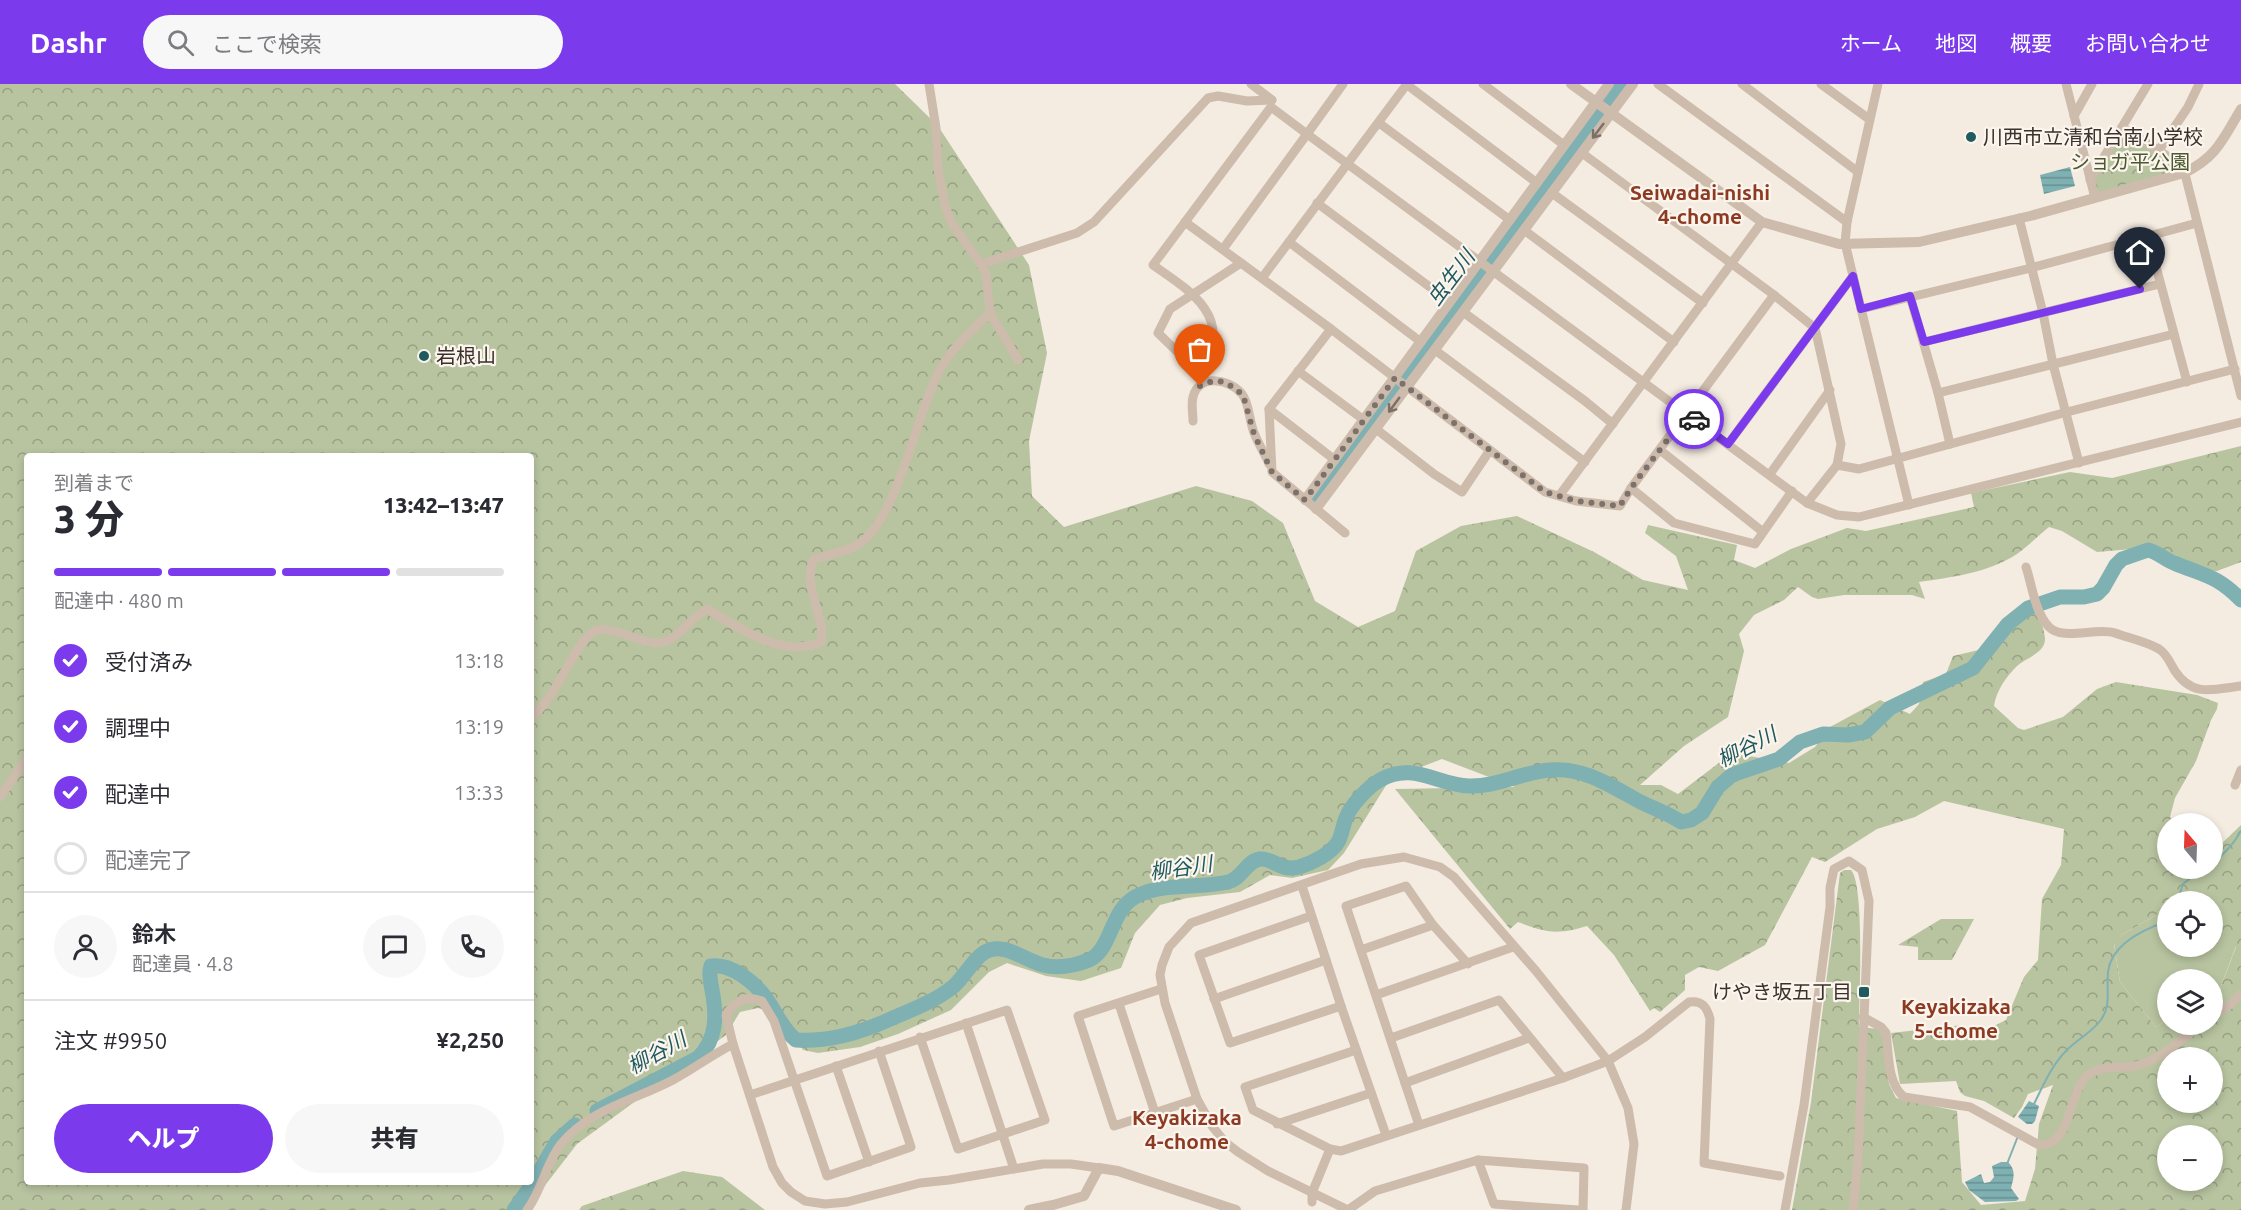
<!DOCTYPE html>
<html lang="ja">
<head>
<meta charset="utf-8">
<style>
  body { margin:0; font-family:Ubuntu,"Noto Sans JP",sans-serif; background:#f7f7f7; color:#2b2b33; height:100vh; display:flex; flex-direction:column; font-size:22px; white-space:nowrap }
  * { box-sizing:border-box; margin:0 }
  p { font-size:20px; color:#7c7c81 }
  .icon { flex:none; width:33px; height:33px; fill:none; stroke:currentColor; stroke-width:2; stroke-linecap:round; stroke-linejoin:round }
  .map { position:relative; flex:1; overflow:hidden }
  .drawer { position:absolute; left:24px; top:369px; width:510px; height:732px; display:flex; flex-direction:column; background:#fff; border-radius:6px; box-shadow:0 3px 9px #0003 }
  .drawer>* { flex:none }
  .needle { width:39px; rotate:341deg }
  .buttons { position:absolute; left:2157px; top:729px; display:grid; gap:12px }
  .buttons a { display:grid; place-items:center; width:66px; height:66px; border-radius:50%; background:#fff; box-shadow:0 3px 9px #0003; font-size:30px }
  .pin { position:absolute; display:grid; place-items:center; width:51px; height:51px; color:#fff; margin:-62px -26px; border-radius:50% 50% 50% 0; rotate:-45deg; box-shadow:0 0 6px #0007 }
  .pin .icon { rotate:45deg }
  .courier { position:absolute; display:grid; place-items:center; width:60px; height:60px; margin:-30px; border:4px solid #7c3aed; border-radius:50%; background:#fff; color:#222; box-shadow:0 2px 8px #0007 }
  .headline em { font-style:normal; font-weight:800 }
  .headline div { display:flex; flex-direction:column-reverse }
  .headline { display:flex; align-items:center; justify-content:space-between; height:102px; padding:0 30px }
  h1 { font-size:39px; font-weight:800; line-height:45px }
  .bar { display:grid; grid-template-columns:repeat(4,1fr); gap:9px 6px; align-content:center; height:72px; padding:0 30px }
  .bar i { height:8px; border-radius:4px; background:#e1e1e2 }
  .bar .current { background:#7c3aed }
  .bar p { grid-column:span 4 }
  .line { display:flex; align-items:center; gap:15px; padding:0 30px; border-top:2px solid #e1e1e2 }
  .line div { flex:1 }
  .round { display:grid; place-items:center; flex:none; width:63px; height:63px; border-radius:32px; background:#f7f7f7 }
  ol { padding:0 30px; list-style:none }
  li { display:flex; align-items:center; gap:18px; height:66px }
  li p { margin-inline-start:auto }
  li .icon { padding:6px; border-radius:50%; background:#7c3aed; color:#fff; stroke-width:4 }
  li:last-child { color:#7c7c81 }
  li i { width:33px; height:33px; border:3px solid #e1e1e2; border-radius:50% }
  .primary-button { display:flex; gap:12px; margin-top:auto; padding:12px 30px }
  .primary-button a { flex:1; height:69px; border-radius:36px; background:#7c3aed; color:#fff; font-size:24px; font-weight:800; line-height:69px; text-align:center }
  .primary-button a+a { background:#f7f7f7; color:#2b2b33 }
  header { display:flex; align-items:center; gap:36px; box-sizing:border-box; height:84px; padding:0 30px; background:#7c3aed; color:#fff }
  header strong { font-size:28px }
  nav { display:flex; gap:33px; margin-inline-start:auto; font-size:21px }
  .search { width:420px; height:54px; background:#f7f7f7; display:flex; align-items:center; gap:15px; box-sizing:border-box; padding:0 21px; border-radius:33px; color:#7c7c81; font-size:22px }
  .map>svg:first-child { display:block }
  .grass { fill:#b8c4a0 }
  .forest { fill:url(#forest-crowns); fill-rule:evenodd }
  .water { fill:url(#water-rules) }
  .lines { fill:none; stroke-linecap:round; stroke-linejoin:round }
  .stream { stroke:#7fb0b2; stroke-width:2 }
  .river { stroke:#7fb0b2; stroke-width:15 }
  .minor { stroke:#cdbbac; stroke-width:9 }
  .tertiary { stroke:#cdbbac; stroke-width:10 }
  .oneway { stroke:#7d6f65 }
  .done { stroke:#7c716b; stroke-width:6; stroke-dasharray:0 10.8 }
  .route { stroke:#7c3aed; stroke-width:8 }
  .poi-dot { fill:#1f5a5e; stroke:#fbf5ee; stroke-width:2 }
  .labels { text-anchor:middle; stroke-width:4.5; stroke-linejoin:round; paint-order:stroke }
  .poi-label { font-size:20px; fill:#3b302b; stroke:#fbf5ee; text-anchor:start }
  .park-label { font-size:20px; fill:#4a5a2e; stroke:#fbf5ee }
  .neighbourhood-label { font-size:21px; font-weight:bold; fill:#8c3b22; stroke:#fbf5ee }
  .water-label { font-size:21px; font-style:italic; fill:#1f5a5e; stroke:#fbf5ee }
</style>
</head>
<body>
<header>
<strong>Dashr</strong>
<div class="search"><svg class="icon" aria-label="search" viewBox="0 0 24 24"><circle cx="10" cy="10" r="6"/><path d="M15 15l6 6"/></svg>ここで検索</div>
<nav><a>ホーム</a><a>地図</a><a>概要</a><a>お問い合わせ</a></nav>
</header>
<div class="map">
<svg width="2241" height="1126" viewBox="0 0 2241 1126">
  <defs>
    <pattern id="forest-crowns" width="20" height="18" patternUnits="userSpaceOnUse" patternTransform="scale(1.5)"><rect width="20" height="18" fill="#b8c4a0"/><path d="M2 6a3 3 0 1 1 6 0M12 15a3 3 0 1 1 6 0" fill="none" stroke="#97a083"/></pattern>
    <pattern id="water-rules" width="6" height="5" patternUnits="userSpaceOnUse" patternTransform="scale(1.5)"><rect width="6" height="5" fill="#7fb0b2"/><path d="M0 2.5h6" fill="none" stroke="#699091"/></pattern>
  </defs>
  <rect width="100%" height="100%" fill="#f4ebe1"/>
  <polygon class="grass" points="2167,825 2168,862 2236,862 2219,907 2213,911 2212,896 2168,896 2167,936 2156,943 2120,898 2114,859 2123,850"/>
  <g class="forest">
    <path d="M0,0H895L938,42L1029,181L1047,269L1029,357L1032,412L1064,443L1196,402L1252,417L1283,439L1315,517L1358,543L1395,527L1416,467L1461,442L1517,432L1594,468L1643,496L1688,506L1676,472L1645,449L1648,441L1737,461L1734,476L1755,484L1791,465L1847,444L1866,447L1974,423L1971,409L2070,388L2112,394L2241,362V478L2217,487L2209,488L2156,463L2097,468L2062,447L2049,443C2038,452 2028,462 2017,470C1987,489 1953,493 1919,498L1925,515L1912,511H1844L1818,515L1812,513L1798,503L1784,516L1754,531L1739,550L1744,567L1728,633L1684,662L1640,701H1661L1678,710L1732,669L1789,679L1815,663L1830,643L1880,616L1910,630L1919,620L1923,598L1946,590L1953,572L1983,565L1989,561L1998,544L2017,529L2037,527C2040,535 2044,545 2045,554C2046,569 2025,574 2017,582C2006,593 1996,607 1994,622L2018,644L2024,646L2063,633L2097,605L2116,598L2197,611L2218,619L2217,625L2211,636L2196,677L2175,714L2170,733L2176,739L2168,740V784H2212L2213,763H2218L2241,741V1126H1792L1811,1018L1840,789L1844,786H1851C1865,801 1859,916 1859,943L1879,945L1883,949L1889,1000L1896,1014L1957,1027L1962,1098L1981,1121L2025,1117L2035,1085L2039,1040L2053,1001L2028,1010L2022,1023L2014,1034L1984,1017L1965,1012L1960,1008L1956,997L1900,1000L1891,949L1962,941L1963,951L1988,945L2006,936L2024,893L2038,876L2042,815L2061,781L2064,745L1944,717L1915,733L1877,745L1825,778L1812,773L1765,861L1718,887L1699,883L1685,891V906L1660,928L1654,924L1650,927L1614,871L1587,842C1558,851 1546,849 1518,838L1510,845L1395,705L1515,703L1442,675L1390,695L1344,769L1328,786L1292,794L1270,791L1240,808L1187,814L1160,821L1135,849L1121,884L1081,897L1046,892L1007,879L989,888L951,926L898,950L860,963L818,969L803,966L780,930L758,924L740,928L726,951L577,1060L526,1126H0ZM27,372H531V1098H27ZM2168,818H2212L2213,862L2236,863L2219,907L2213,911L2212,940H2168L2167,936L2156,943L2120,898L2114,860L2123,850L2167,825ZM2168,974H2212V1018H2168ZM2168,1052H2212V1096H2168Z"/>
    <polygon points="2122,43 2183,82 2184,89 2095,114 2090,96"/>
    <polygon points="1941,835 1974,835 1952,876 1918,876 1918,863 1898,861"/>
    <polygon points="683,1087 722,1093 765,1126 579,1126 582,1122"/>
  </g>
  <g class="water">
    <polygon points="2070,83 2075,102 2044,110 2040,91"/>
    <polygon points="2029,1017 2039,1022 2035,1037 2032,1040 2027,1040 2018,1033"/>
    <path d="M2001,1078H2008C2016,1086 2014,1094 2011,1104L2019,1115L2016,1117L1985,1118L1969,1106L1965,1098L1981,1090L1984,1099L1990,1098L1994,1093L1992,1082Z"/>
  </g>
  <g class="lines">
    <g class="stream">
      <path d="M2212,779C2225,770 2233,761 2241,747"/>
      <polyline points="2177,818 2183,800 2203,784"/>
      <path d="M2033,1022C2042,1004 2051,982 2066,967C2076,956 2091,949 2100,937C2112,922 2106,906 2108,888C2111,860 2144,845 2168,837"/>
      <polyline points="2007,1080 2018,1052"/>
    </g>
    <g class="river">
      <polyline points="1314,414 1621,0"/>
      <path d="M597,1027L698,974C717,955 717,932 712,906C711,898 708,891 711,882C731,879 754,898 766,914C776,928 782,945 796,956C828,958 857,950 886,937C910,926 933,919 954,902C965,892 973,875 985,868C1004,857 1025,877 1043,881C1059,885 1074,882 1089,876C1112,866 1110,825 1137,812C1165,798 1198,805 1228,798C1242,795 1246,777 1260,775C1274,774 1280,788 1299,783C1312,779 1331,770 1338,758C1342,751 1343,741 1346,734C1350,722 1369,702 1380,696C1413,677 1437,701 1469,702C1497,703 1522,688 1550,686C1582,683 1608,700 1635,715C1651,724 1667,728 1681,738L1691,736L1702,729L1718,703L1732,691L1779,675L1800,658L1823,650L1848,651L1865,648L1890,624L1973,584L2008,540L2028,524L2060,513H2084L2097,510L2103,504L2116,481L2122,475L2148,466C2158,468 2165,476 2174,479C2205,492 2216,491 2241,516"/>
      <polyline points="514,1126 531,1102 557,1057 575,1041"/>
    </g>
    <g class="minor">
      <polyline points="929,0 936,44 938,85 945,122 952,140 981,180 986,190 990,229 1018,276"/>
      <polyline points="1251,0 1272,16"/>
      <path d="M1343,0L1307,50L1271,23L1153,181C1187,205 1231,230 1206,278L1193,283L1158,249L1170,225L1241,179L1331,245L1269,325L1272,388L1345,449"/>
      <polyline points="1406,0 1537,99"/>
      <polyline points="1483,0 1564,61"/>
      <polyline points="1658,0 1847,138"/>
      <polyline points="1742,0 1858,88"/>
      <polyline points="1821,0 1869,35"/>
      <polyline points="1878,0 1847,138 1845,159 1909,421"/>
      <polyline points="2066,0 2095,114"/>
      <polyline points="2074,32 2092,0"/>
      <polyline points="1379,39 1510,136"/>
      <polyline points="2122,43 2148,0"/>
      <polyline points="2159,66 2188,23 2199,0"/>
      <polyline points="1582,69 1774,211 1815,244 1841,360 1837,381 1807,419"/>
      <polyline points="2090,96 2122,43 2183,82 2241,312"/>
      <polyline points="1552,109 1703,219"/>
      <polyline points="1317,119 1450,218"/>
      <polyline points="2019,134 2043,229 2053,280 2079,379"/>
      <polyline points="1185,138 1241,179"/>
      <polyline points="1524,146 1674,258"/>
      <polyline points="2148,153 2187,298"/>
      <polyline points="1289,158 1421,258"/>
      <polyline points="1223,165 1307,50 1807,419 1837,431 1859,433 2241,338"/>
      <polyline points="981,180 1077,149 1094,138 1208,14 1218,12 1247,17 1272,16"/>
      <polyline points="1262,194 1407,0"/>
      <polyline points="1910,212 1938,309 1950,360"/>
      <polyline points="1861,225 2031,184 2197,139"/>
      <polyline points="1463,228 1585,317 1613,340"/>
      <polyline points="1331,245 1545,408 1576,417 1620,422 1631,404 1674,439 1755,460 1792,407"/>
      <polyline points="1924,258 2160,200"/>
      <polyline points="1435,266 1585,378"/>
      <polyline points="1298,287 1364,336"/>
      <polyline points="1938,309 2174,250"/>
      <polyline points="1269,325 1335,376"/>
      <path d="M1193,337C1193,329 1191,320 1193,313C1199,289 1230,295 1242,310C1250,320 1249,339 1255,351C1259,361 1265,370 1269,380"/>
      <polyline points="1376,345 1434,390 1462,408 1490,366"/>
      <polyline points="1728,360 1853,192"/>
      <polyline points="1660,366 1763,448"/>
      <polyline points="1837,381 1859,385 2067,328 2235,285"/>
      <polyline points="1770,390 1830,306"/>
      <polyline points="1631,404 1774,211"/>
      <polyline points="1559,412 1762,138"/>
      <path d="M2026,483C2032,501 2035,529 2049,543C2062,557 2097,543 2115,549C2129,554 2147,558 2159,565C2167,570 2170,579 2175,587C2193,614 2214,605 2241,602"/>
      <path d="M531,633C550,618 561,593 573,573C578,565 584,553 593,548C606,539 639,558 655,559C677,560 688,534 707,525C740,544 782,575 821,558C826,531 801,502 814,475C827,471 845,468 857,461C899,436 916,327 941,284C953,263 972,246 990,229"/>
      <polyline points="2235,701 2241,686"/>
      <polyline points="0,713 27,674"/>
      <polyline points="1302,802 1341,922 1386,1051"/>
      <polyline points="1311,832 1199,871 1230,959 1341,922"/>
      <polyline points="1361,866 1433,841"/>
      <polyline points="1161,905 1078,932 1114,1042 1197,1015"/>
      <polyline points="1376,911 1513,863"/>
      <polyline points="1214,915 1326,876"/>
      <polyline points="1119,920 1155,1029"/>
      <path d="M1863,933L1881,943L1886,949C1889,970 1887,999 1904,1013L1970,1023L2039,1061C2072,1062 2067,1012 2086,993C2099,980 2119,985 2135,982C2160,976 2182,955 2202,940"/>
      <polyline points="2212,933 2232,919 2241,910"/>
      <polyline points="966,939 1014,1085"/>
      <polyline points="1391,954 1499,916 1563,994"/>
      <path d="M1356,966L1245,1003L1253,1026L1330,1065L1341,1067L1563,994L1608,977L1645,953L1689,918C1702,916 1707,923 1710,935L1704,1079L1780,1092"/>
      <path d="M879,967L911,1063L827,1092L774,937L762,917C745,911 736,916 726,931L733,960L773,1083L782,1099L791,1108L805,1117L825,1120L847,1118L920,1099L949,1096L1043,1080H1071L1099,1084"/>
      <polyline points="836,982 869,1078"/>
      <polyline points="1405,999 1529,954"/>
      <polyline points="750,1011 1007,926 1045,1036 958,1065 920,953"/>
      <polyline points="1277,1040 1371,1009"/>
      <polyline points="1419,1041 1346,822 1406,802 1433,841 1468,880"/>
      <polyline points="1478,1076 1494,1120 1578,1126"/>
      <polyline points="1312,1118 1312,1109 1330,1065"/>
      <path d="M527,1126C542,1106 546,1079 561,1060C590,1025 635,1016 673,996C693,985 712,971 733,960"/>
      <polyline points="1348,1126 1268,1087 1238,1068 1225,1058 1212,1042 1197,1015 1165,919 1160,891 1162,881 1169,863 1191,839 1361,780 1404,773 1440,783 1454,793 1536,887 1608,977 1628,1024 1634,1060 1626,1126"/>
      <polyline points="1348,1126 1375,1107 1478,1076 1584,1084 1583,1126"/>
      <polyline points="1785,1126 1804,1021 1830,823 1830,804 1834,785 1849,777 1862,786 1869,817 1858,1075 1853,1126"/>
    </g>
    <g class="tertiary">
      <path d="M1571,0L1762,138L1839,160L1919,158L2030,132L2184,89C2217,73 2223,55 2241,25"/>
      <polyline points="1305,416 1609,0"/>
      <polyline points="1316,425 1633,0"/>
      <polyline points="1029,1126 1053,1121 1084,1112 1099,1084 1118,1087 1236,1126"/>
    </g>
  </g>
  <defs><path id="oneway-shaft" d="M-6 0H5M1.5-3L5.5 0L1.5 3" fill="none" stroke-width="1.6" stroke-linecap="round" stroke-linejoin="round" transform="scale(1.5)"/></defs>
  <g class="oneway">
    <use href="#oneway-shaft" transform="translate(1598 47) rotate(127)"/>
    <use href="#oneway-shaft" transform="translate(1394 321) rotate(126)"/>
  </g>
  <g class="lines">
    <path class="done" d="M1200,302C1220,292 1226,298 1243,311L1254,350L1272,388L1305,416L1395,294L1545,408L1576,417L1620,422L1631,404L1687,330L1694,335"/>
    <polyline class="route" points="1694,335 1728,360 1853,192 1861,225 1910,212 1924,258 2140,205"/>
  </g>
  <g class="poi-dot">
    <circle cx="1971" cy="53" r="6"/>
    <circle cx="424" cy="272" r="6"/>
    <rect x="1858" y="902" width="12" height="12" rx="3"/>
  </g>
  <g class="labels">
    <g class="poi-label">
      <text x="1983" y="60">川西市立清和台南小学校</text>
      <text x="436" y="279">岩根山</text>
      <text x="1852" y="915" text-anchor="end">けやき坂五丁目</text>
    </g>
    <g class="park-label">
      <text x="2130" y="85">ショガ平公園</text>
    </g>
    <g class="neighbourhood-label">
      <text x="1700" y="116">Seiwadai-nishi<tspan x="1700" dy="24">4-chome</tspan></text>
      <text x="1956" y="930">Keyakizaka<tspan x="1956" dy="24">5-chome</tspan></text>
      <text x="1187" y="1041">Keyakizaka<tspan x="1187" dy="24">4-chome</tspan></text>
    </g>
    <g class="water-label">
      <text transform="translate(1451 194) rotate(-53)" y="7">虫生川</text>
      <text transform="translate(1747 663) rotate(-27)" y="7">柳谷川</text>
      <text transform="translate(1181 784) rotate(-8)" y="7">柳谷川</text>
      <text transform="translate(657 969) rotate(-29)" y="7">柳谷川</text>
    </g>
  </g>
</svg>
<div class="buttons">
<a><svg class="needle" viewBox="-14 -14 28 28"><path d="M0-13l5 13h-10z" fill="#e53935"/><path d="M0 13l5-13h-10z" fill="#7c7c81"/></svg></a>
<a><svg class="icon" aria-label="locate" viewBox="0 0 24 24"><circle cx="12" cy="12" r="6"/><path d="M12 2v4M12 18v4M2 12h4M18 12h4"/></svg></a>
<a><svg class="icon" aria-label="layers" viewBox="0 0 24 24"><path d="M12 4l9 5-9 5-9-5zM3 14l9 5 9-5"/></svg></a>
<a>+</a>
<a>−</a>
</div>
<div class="pin" style="left:1200px;top:302px;background:#ea580c"><svg class="icon" aria-label="bag" viewBox="0 0 24 24"><path d="M5 8h14l-1 12H6zM9 8a3 3 0 0 1 6 0"/></svg></div>
<div class="pin" style="left:2140px;top:205px;background:#1f2937"><svg class="icon" aria-label="home" viewBox="0 0 24 24"><path d="M3 11l9-7 9 7M6 9v11h12V9"/></svg></div>
<div class="courier" style="left:1694px;top:335px"><svg class="icon" aria-label="car" viewBox="0 0 24 24"><path d="M5 17H2v-5l4-1 3-4h7l3 4 3 1v5h-3M9 17h6M6 11h13"/><circle cx="7" cy="17" r="2"/><circle cx="17" cy="17" r="2"/></svg></div>
<section class="drawer">
<div class="headline"><div><h1>3 分</h1><p>到着まで</p></div><em>13:42–13:47</em></div>
<div class="bar"><i class="current"></i><i class="current"></i><i class="current"></i><i></i><p>配達中 · 480 m</p></div>
<ol>
<li><svg class="icon" aria-label="check" viewBox="0 0 24 24"><path d="M5 12l5 5 9-10"/></svg>受付済み<p>13:18</p></li>
<li><svg class="icon" aria-label="check" viewBox="0 0 24 24"><path d="M5 12l5 5 9-10"/></svg>調理中<p>13:19</p></li>
<li><svg class="icon" aria-label="check" viewBox="0 0 24 24"><path d="M5 12l5 5 9-10"/></svg>配達中<p>13:33</p></li>
<li><i></i>配達完了</li>
</ol>
<div class="line" style="height:108px"><a class="round"><svg class="icon" aria-label="person" viewBox="0 0 24 24"><circle cx="12" cy="8" r="4"/><path d="M4 21q1-7 8-7t8 7"/></svg></a><div><b>鈴木</b><p>配達員 · 4.8</p></div><a class="round"><svg class="icon" aria-label="chat" viewBox="0 0 24 24"><path d="M4 5h16v11H9l-5 4z"/></svg></a><a class="round"><svg class="icon" aria-label="phone" viewBox="0 0 24 24"><path d="M5 4h4l2 5-3 2q2 4 5 5l2-3 5 2v4C11 20 4 13 5 4z"/></svg></a></div>
<div class="line" style="height:78px"><div>注文 #9950</div><b>¥2,250</b></div>
<div class="primary-button"><a>ヘルプ</a><a>共有</a></div>
</section>
</div>
</body>
</html>
